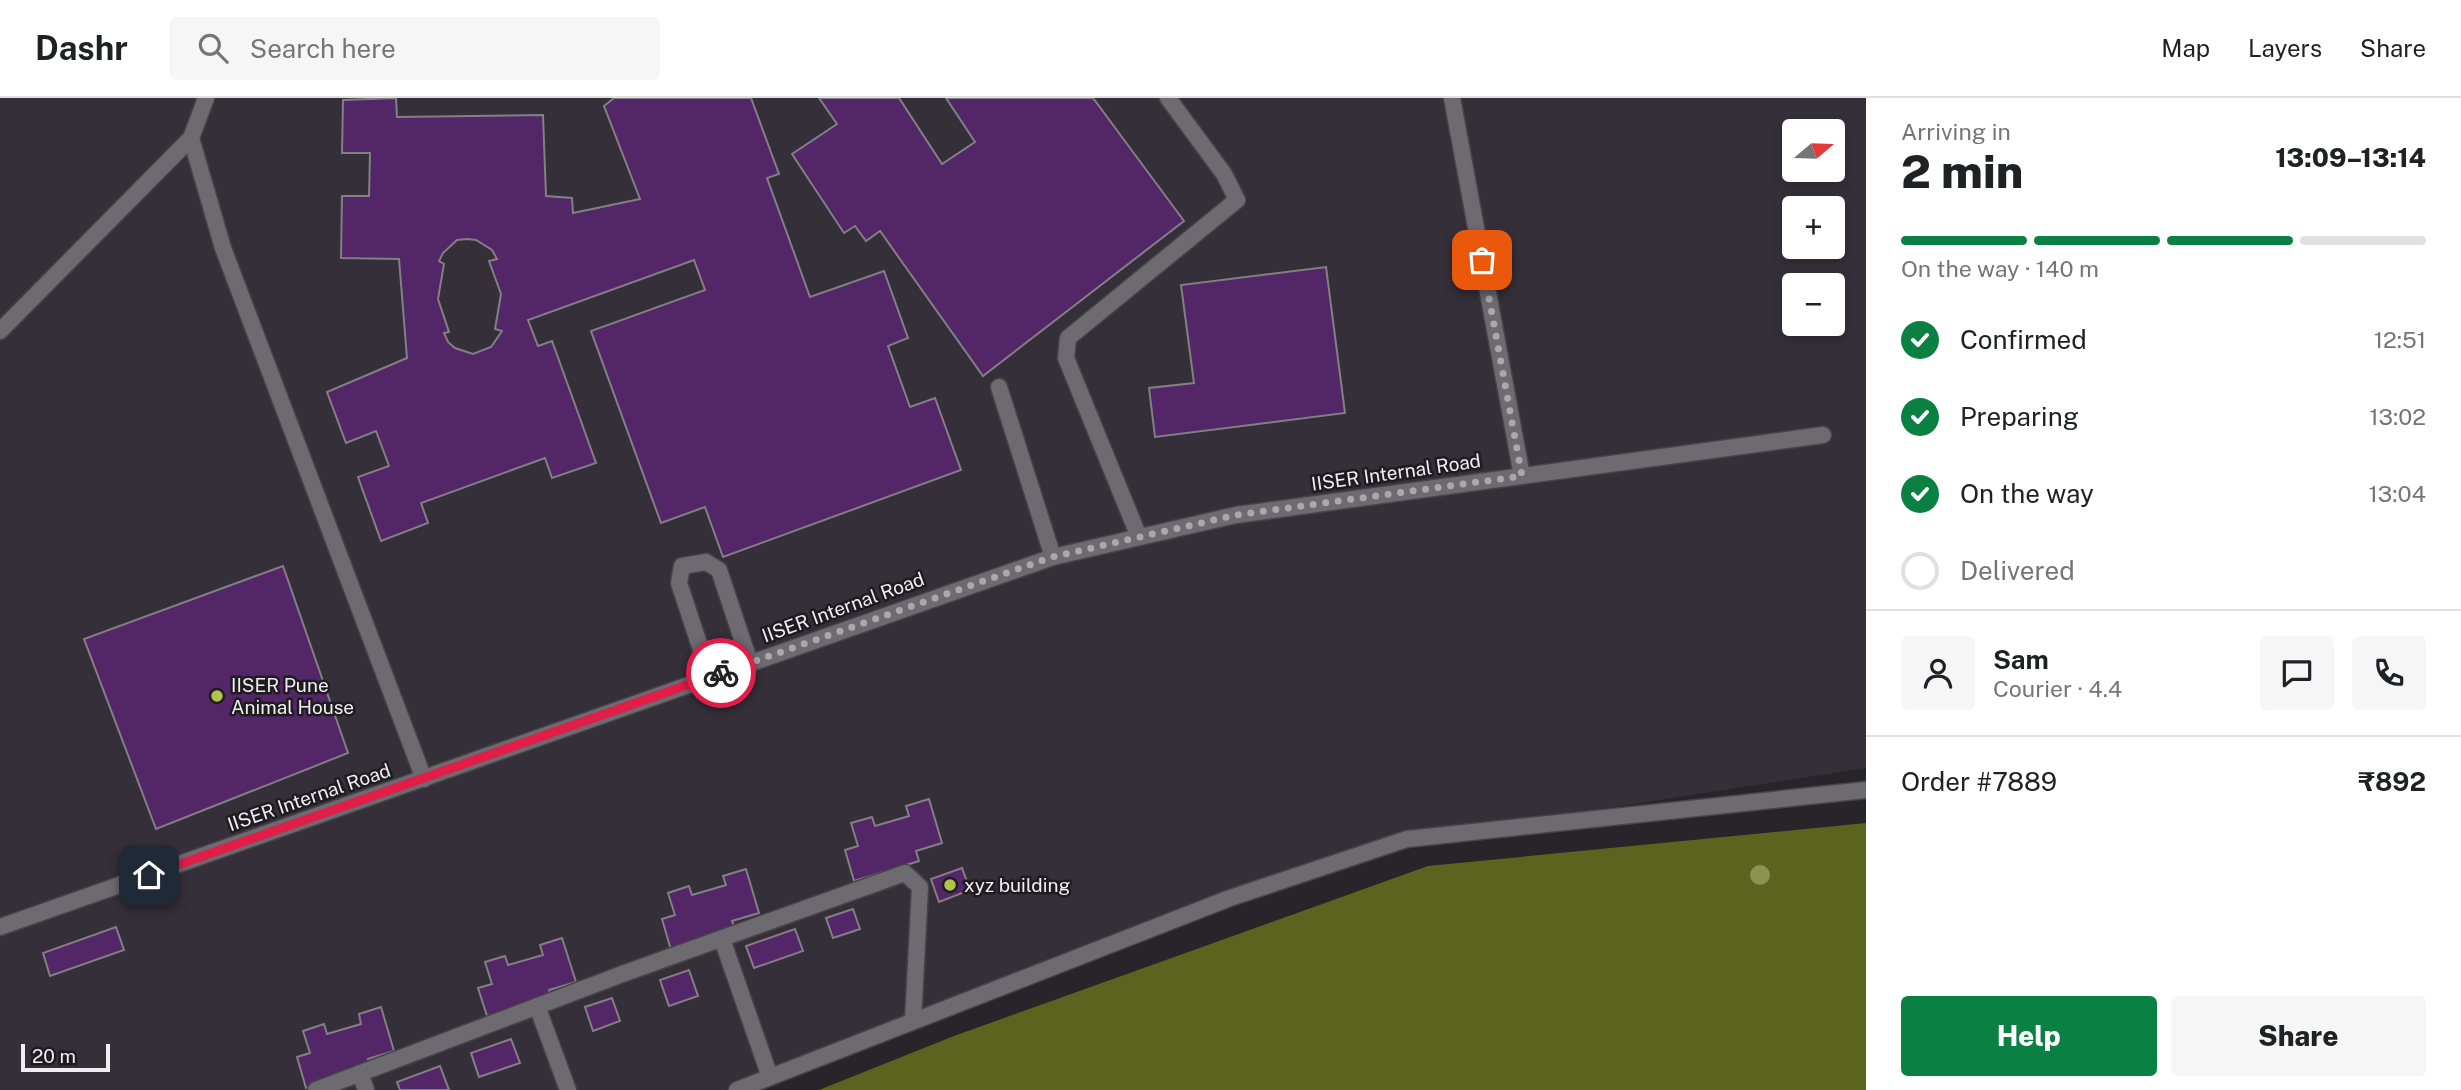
<!DOCTYPE html>
<html lang="en">
<head>
<meta charset="utf-8">
<style>
  body { margin:0; font-family:"Public Sans",sans-serif; background:#f6f6f6; color:#202124; height:100vh; display:flex; flex-direction:column; font-size:26px; white-space:nowrap }
  * { box-sizing:border-box; margin:0 }
  p { font-size:23px; color:#757577 }
  .icon { flex:none; width:38px; height:38px; fill:none; stroke:currentColor; stroke-width:2; stroke-linecap:round; stroke-linejoin:round }
  .map { position:relative; flex:1; overflow:hidden }
  .details { display:flex; flex-direction:column; background:#fff; width:595px }
  .details>* { flex:none }
  .needle { width:46px; rotate:71deg }
  .buttons { position:absolute; left:1782px; top:21px; display:grid; gap:14px }
  .buttons a { display:grid; place-items:center; width:63px; height:63px; border-radius:7px; background:#fff; box-shadow:0 4px 10px #0003; font-size:35px }
  .scale { position:absolute; left:21px; bottom:18px; width:89px; box-sizing:border-box; padding-left:7px; border:4px solid #f0eef1; border-top:0; font-size:19px; line-height:24px; white-space:nowrap; color:#f0eef1; -webkit-text-stroke:5px #1f1c21; paint-order:stroke }
  .pin { position:absolute; display:grid; place-items:center; width:60px; height:60px; color:#fff; margin:-30px; border-radius:14px; box-shadow:0 4px 10px #0006 }
  .courier { position:absolute; display:grid; place-items:center; width:70px; height:70px; margin:-35px; border:5px solid #e11d48; border-radius:50%; background:#fff; color:#222; box-shadow:0 2px 9px #0007 }
  .overview em { font-style:normal; font-weight:800 }
  .overview div { display:flex; flex-direction:column-reverse }
  .overview { display:flex; align-items:center; justify-content:space-between; height:119px; padding:0 35px }
  h1 { font-size:46px; font-weight:800; line-height:52px }
  .bar { display:grid; grid-template-columns:repeat(4,1fr); gap:10px 7px; align-content:center; height:84px; padding:0 35px }
  .bar i { height:9px; border-radius:5px; background:#e0e0e0 }
  .bar .current { background:#0b8043 }
  .bar p { grid-column:span 4 }
  .line { display:flex; align-items:center; gap:18px; padding:0 35px; border-top:2px solid #e0e0e0 }
  .line div { flex:1 }
  .round { display:grid; place-items:center; flex:none; width:74px; height:74px; border-radius:7px; background:#f6f6f6 }
  ol { padding:0 35px; list-style:none }
  li { display:flex; align-items:center; gap:21px; height:77px }
  li p { margin-inline-start:auto }
  li .icon { padding:7px; border-radius:50%; background:#0b8043; color:#fff; stroke-width:4 }
  li:last-child { color:#757577 }
  li i { width:38px; height:38px; border:4px solid #e0e0e0; border-radius:50% }
  .cta { display:flex; gap:14px; margin-top:auto; padding:14px 35px }
  .cta a { flex:1; height:80px; border-radius:7px; background:#0b8043; color:#fff; font-size:28px; font-weight:800; line-height:80px; text-align:center }
  .cta a+a { background:#f6f6f6; color:#202124 }
  header { display:flex; align-items:center; gap:42px; box-sizing:border-box; height:98px; padding:0 35px; background:#fff; border-bottom:2px solid #e0e0e0 }
  header strong { font-size:33px }
  nav { display:flex; gap:38px; margin-inline-start:auto; font-size:24px }
  .search { width:490px; height:63px; background:#f6f6f6; display:flex; align-items:center; gap:18px; box-sizing:border-box; padding:0 24px; border-radius:7px; color:#757577; font-size:26px }
  main { display:flex; flex:1; min-height:0 }
  .map>svg:first-child { display:block }
  .built { fill:#352f39; fill-rule:evenodd }
  .forest { fill:#5b641f }
  .building { fill:#522667; stroke:#837f85; stroke-width:2; fill-rule:evenodd }
  .lines { fill:none; stroke-linecap:round; stroke-linejoin:round }
  .lane-casing { stroke:#474448; stroke-width:19 }
  .lane { stroke:#6d6a70; stroke-width:16 }
  .tree { fill:#8a9354 }
  .done { stroke:#aaa8ab; stroke-width:7; stroke-dasharray:0 12.6 }
  .route { stroke:#e11d48; stroke-width:9 }
  .poi-dot { fill:#b2c34b; stroke:#1f1c21; stroke-width:2.5 }
  .labels { text-anchor:middle; stroke-width:5; stroke-linejoin:round; paint-order:stroke }
  .street-label { font-size:19px; fill:#f0eef1; stroke:#1f1c21 }
  .poi-label { font-size:19px; fill:#f0eef1; stroke:#1f1c21; text-anchor:start }
</style>
</head>
<body>
<header>
<strong>Dashr</strong>
<div class="search"><svg class="icon" aria-label="search" viewBox="0 0 24 24"><circle cx="10" cy="10" r="6"/><path d="M15 15l6 6"/></svg>Search here</div>
<nav><a>Map</a><a>Layers</a><a>Share</a></nav>
</header>
<main>
<div class="map">
<svg width="1866" height="992" viewBox="0 0 1866 992">
  <rect width="100%" height="100%" fill="#28252a"/>
  <path class="built" d="M0,0H1866V670L1407,741L753,992H0ZM1794,33H1832V72H1794ZM1794,110H1832V149H1794ZM1794,187H1832V226H1794Z"/>
  <polygon class="forest" points="1866,725 1866,992 819,992 954,938 1428,768"/>
  <g class="building">
    <path d="M396,0L397,19L543,17L546,98L572,100L573,115L640,101L604,8L614,0H751L779,76L767,80L810,199L884,173L908,240L888,248L910,309L935,300L961,372L723,459L705,409L661,425L591,233L705,192L694,162L528,222L538,248L552,243L596,365L552,380L545,360L421,405L428,425L381,443L358,379L389,368L376,333L346,345L327,294L407,260L399,161L341,160L342,98H369L370,55H342L343,2ZM467,141L476,142L492,152L497,161L489,163L501,196L495,231L502,233L491,249L473,256L455,250L448,244L444,235L449,234L438,201L444,166L439,163L443,155L457,142Z"/>
    <polygon points="819,0 899,0 942,66 975,44 946,0 1093,0 1184,123 983,278 880,133 866,143 855,128 844,135 792,56 837,26"/>
    <polygon points="1326,169 1345,315 1155,339 1149,290 1194,285 1181,187"/>
    <polygon points="283,468 348,655 156,731 84,541"/>
    <polygon points="929,701 942,745 916,753 919,763 854,783 845,752 858,748 851,725 872,719 875,728 909,718 906,708"/>
    <polygon points="962,770 970,792 939,804 931,781"/>
    <polygon points="746,771 759,815 732,823 736,832 671,852 662,821 675,817 668,795 689,788 692,797 726,787 723,778"/>
    <polygon points="853,811 860,831 833,840 826,820"/>
    <polygon points="116,829 124,852 50,878 43,855"/>
    <polygon points="795,831 803,853 754,870 746,848"/>
    <polygon points="562,840 576,884 549,892 552,902 488,921 478,890 492,886 485,864 505,858 508,867 543,857 540,847"/>
    <polygon points="689,872 698,898 669,908 660,882"/>
    <polygon points="612,900 620,923 593,933 585,909"/>
    <polygon points="381,909 394,953 368,961 371,971 306,990 297,959 310,955 303,933 324,926 327,936 361,926 359,916"/>
    <polygon points="511,941 520,965 479,979 471,955"/>
    <polygon points="440,968 449,992 400,992 397,984"/>
  </g>
  <g class="lines">
    <defs>
      <g id="lane">
        <polyline points="206,0 191,40 223,150 424,681"/>
        <polyline points="1452,0 1522,378"/>
        <polyline points="0,233 191,40"/>
        <polyline points="999,289 1053,459"/>
        <polyline points="1139,439 1066,260 1068,240 1237,102 1224,76 1168,0"/>
        <polyline points="710,579 679,485 682,468 706,464 719,472 750,565"/>
        <polyline points="0,829 1053,459 1236,417 1823,337"/>
        <polyline points="722,841 770,979"/>
        <polyline points="537,908 568,992"/>
        <polyline points="360,975 366,992"/>
        <polyline points="316,992 625,875 905,775 920,789 913,923"/>
        <polyline points="737,992 1230,800 1407,741 1866,692"/>
      </g>
    </defs>
    <use href="#lane" class="lane-casing"/>
    <use href="#lane" class="lane"/>
  </g>
  <circle class="tree" cx="1760" cy="777" r="10"/>
  <g class="lines">
    <polyline class="done" points="721,575 1052,459 1236,417 1522,378 1482,162"/>
    <polyline class="route" points="149,777 721,575"/>
  </g>
  <g class="poi-dot">
    <circle cx="217" cy="598" r="7"/>
    <circle cx="950" cy="787" r="7"/>
  </g>
  <g class="labels">
    <g class="street-label">
      <text transform="translate(1396 374) rotate(-8)" y="7">IISER Internal Road</text>
      <text transform="translate(843 509) rotate(-20)" y="7">IISER Internal Road</text>
      <text transform="translate(309 699) rotate(-19)" y="7">IISER Internal Road</text>
    </g>
    <g class="poi-label">
      <text x="231" y="594">IISER Pune<tspan x="231" dy="22">Animal House</tspan></text>
      <text x="964" y="794">xyz building</text>
    </g>
  </g>
</svg>
<div class="buttons">
<a><svg class="needle" viewBox="-14 -14 28 28"><path d="M0-13l5 13h-10z" fill="#e53935"/><path d="M0 13l5-13h-10z" fill="#757577"/></svg></a>
<a>+</a>
<a>−</a>
</div>
<div class="scale">20 m</div>
<div class="pin" style="left:1482px;top:162px;background:#ea580c"><svg class="icon" aria-label="bag" viewBox="0 0 24 24"><path d="M5 8h14l-1 12H6zM9 8a3 3 0 0 1 6 0"/></svg></div>
<div class="pin" style="left:149px;top:777px;background:#1f2937"><svg class="icon" aria-label="home" viewBox="0 0 24 24"><path d="M3 11l9-7 9 7M6 9v11h12V9"/></svg></div>
<div class="courier" style="left:721px;top:575px"><svg class="icon" aria-label="bike" viewBox="0 0 24 24"><circle cx="6" cy="16" r="4"/><circle cx="18" cy="16" r="4"/><path d="M6 16l4-8h5l3 8M10 8l3 8H6M13 5h3"/></svg></div>
</div>
<section class="details">
<div class="overview"><div><h1>2 min</h1><p>Arriving in</p></div><em>13:09–13:14</em></div>
<div class="bar"><i class="current"></i><i class="current"></i><i class="current"></i><i></i><p>On the way · 140 m</p></div>
<ol>
<li><svg class="icon" aria-label="check" viewBox="0 0 24 24"><path d="M5 12l5 5 9-10"/></svg>Confirmed<p>12:51</p></li>
<li><svg class="icon" aria-label="check" viewBox="0 0 24 24"><path d="M5 12l5 5 9-10"/></svg>Preparing<p>13:02</p></li>
<li><svg class="icon" aria-label="check" viewBox="0 0 24 24"><path d="M5 12l5 5 9-10"/></svg>On the way<p>13:04</p></li>
<li><i></i>Delivered</li>
</ol>
<div class="line" style="height:126px"><a class="round"><svg class="icon" aria-label="person" viewBox="0 0 24 24"><circle cx="12" cy="8" r="4"/><path d="M4 21q1-7 8-7t8 7"/></svg></a><div><b>Sam</b><p>Courier · 4.4</p></div><a class="round"><svg class="icon" aria-label="chat" viewBox="0 0 24 24"><path d="M4 5h16v11H9l-5 4z"/></svg></a><a class="round"><svg class="icon" aria-label="phone" viewBox="0 0 24 24"><path d="M5 4h4l2 5-3 2q2 4 5 5l2-3 5 2v4C11 20 4 13 5 4z"/></svg></a></div>
<div class="line" style="height:91px"><div>Order #7889</div><b>₹892</b></div>
<div class="cta"><a>Help</a><a>Share</a></div>
</section>
</main>
</body>
</html>
